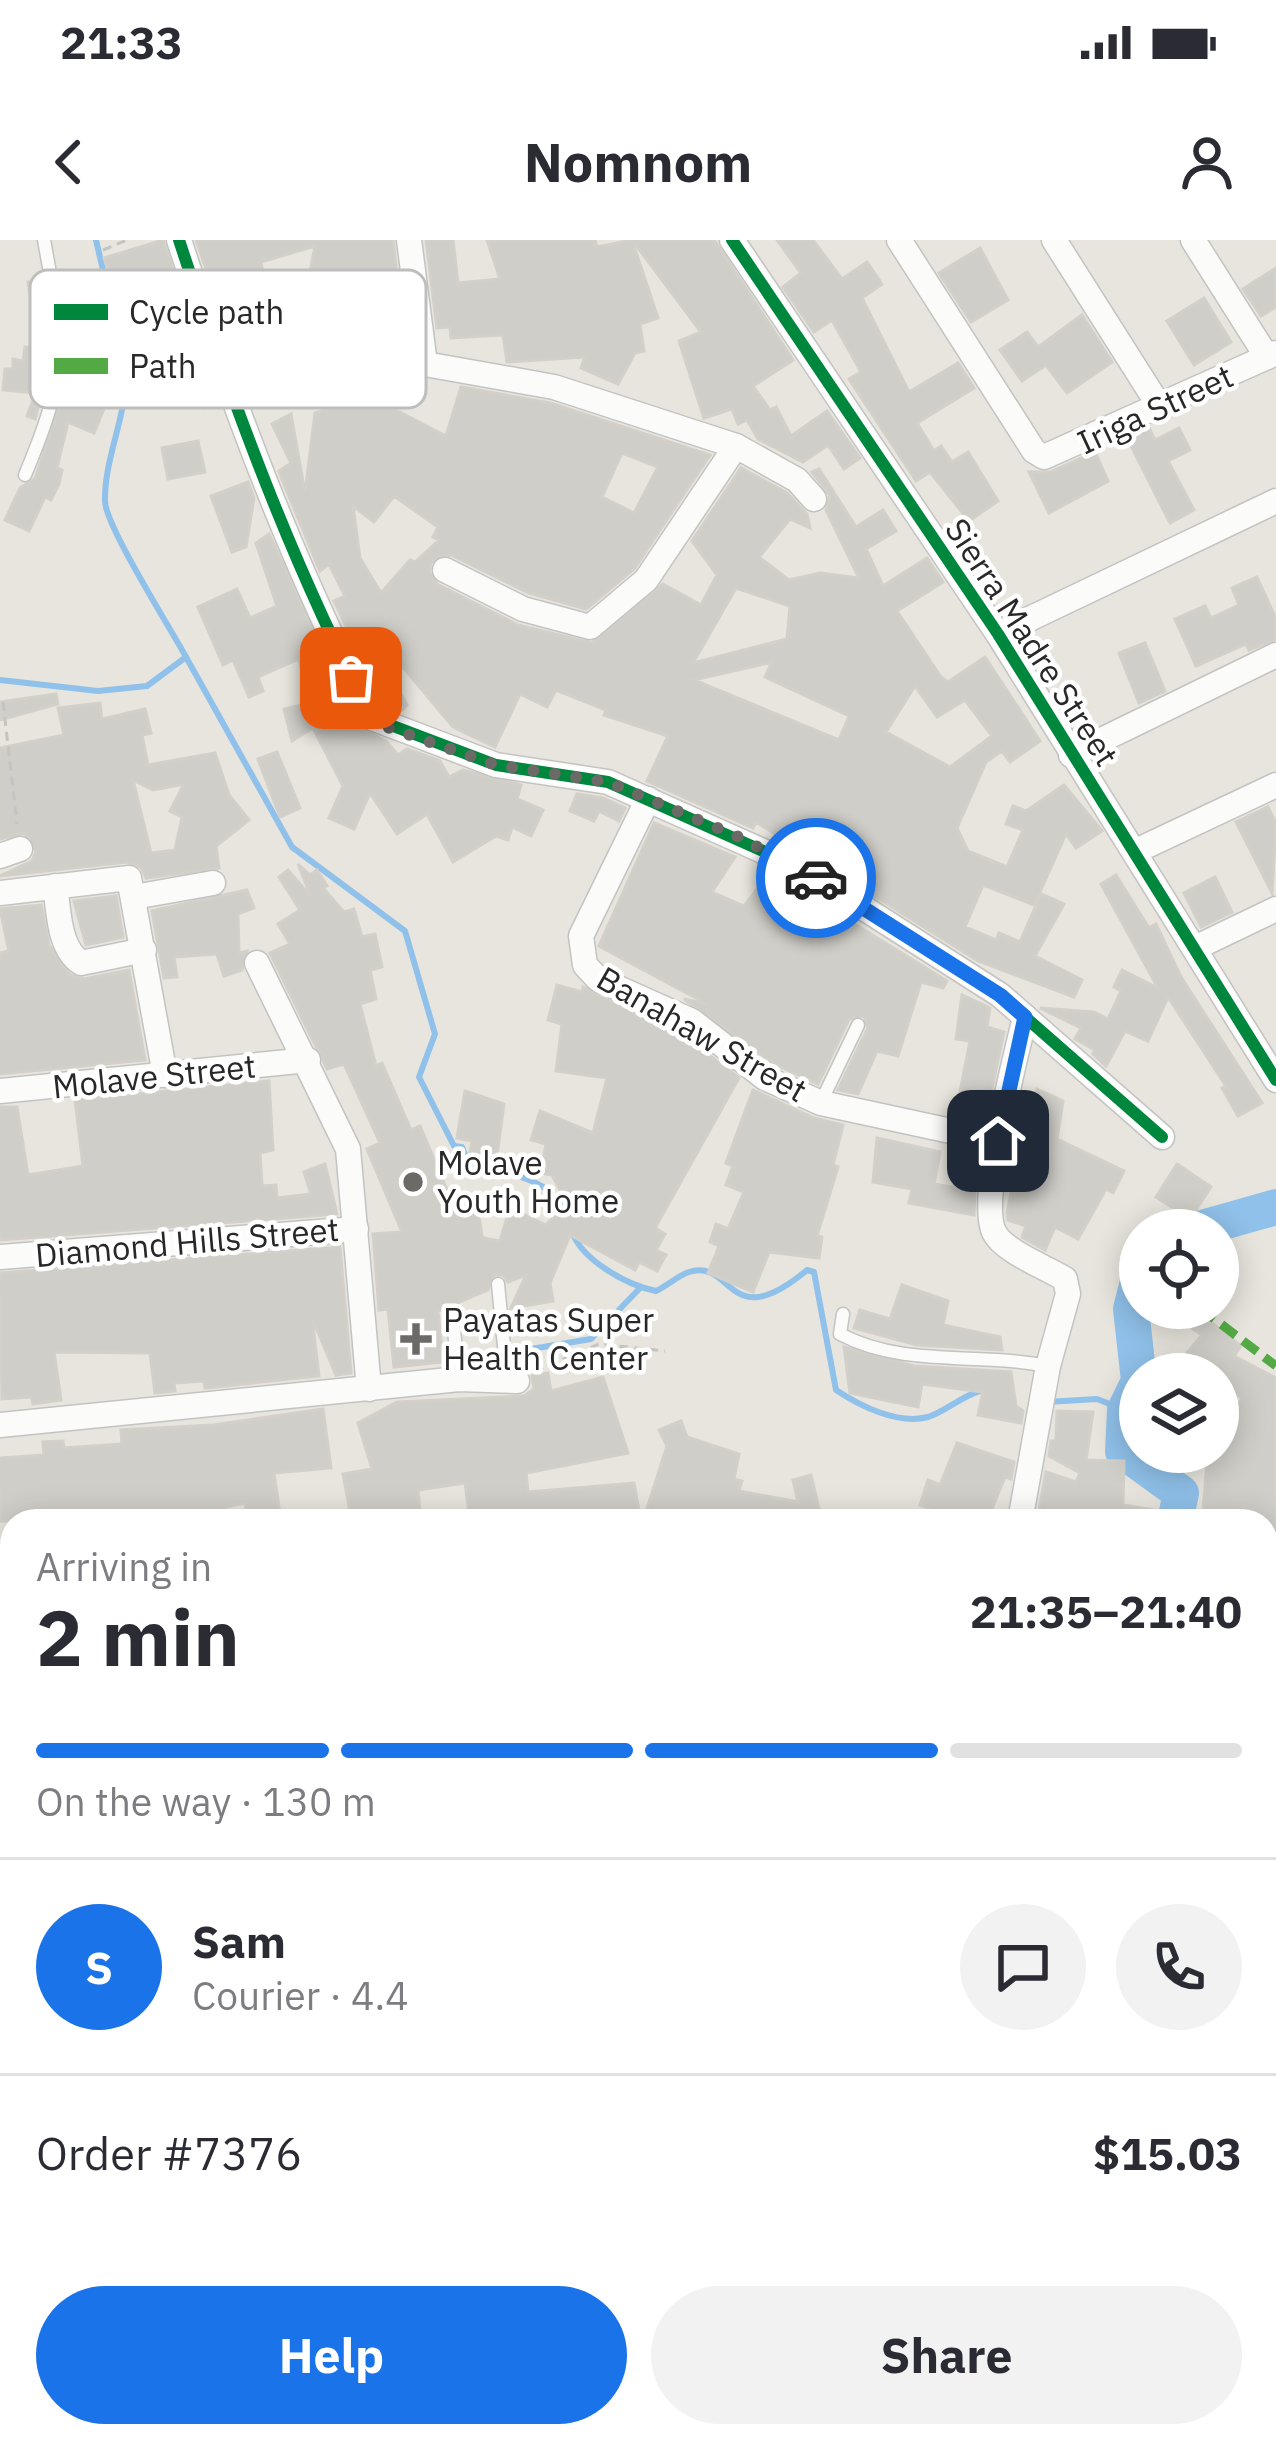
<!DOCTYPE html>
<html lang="en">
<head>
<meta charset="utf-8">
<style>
  body { margin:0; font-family:"IBM Plex Sans",sans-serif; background:#f2f2f3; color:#2b2b33; height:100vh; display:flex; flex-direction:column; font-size:45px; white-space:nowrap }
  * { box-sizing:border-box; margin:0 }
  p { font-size:39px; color:#7c7c81 }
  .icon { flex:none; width:66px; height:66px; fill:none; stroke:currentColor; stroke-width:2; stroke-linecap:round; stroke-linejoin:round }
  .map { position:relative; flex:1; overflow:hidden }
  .details { position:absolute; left:0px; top:1269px; width:1278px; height:939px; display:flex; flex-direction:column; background:#fff; border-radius:36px 36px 0 0; box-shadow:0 6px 30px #0003 }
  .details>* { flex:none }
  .fabs { position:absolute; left:1119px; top:969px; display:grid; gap:24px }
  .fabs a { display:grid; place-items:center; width:120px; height:120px; border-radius:50%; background:#fff; box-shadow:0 6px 30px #0003; font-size:60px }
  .pin { position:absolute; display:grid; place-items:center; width:102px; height:102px; color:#fff; margin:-51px; border-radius:24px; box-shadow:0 6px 18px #0006 }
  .courier { position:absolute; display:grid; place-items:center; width:120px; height:120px; margin:-60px; border:9px solid #1a73e8; border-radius:50%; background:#fff; color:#222; box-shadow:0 3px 15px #0007 }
  .summary em { font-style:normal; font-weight:700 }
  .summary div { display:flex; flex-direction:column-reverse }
  .summary { display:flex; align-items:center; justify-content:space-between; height:204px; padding:0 36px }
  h1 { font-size:78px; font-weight:700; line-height:90px }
  .bar { display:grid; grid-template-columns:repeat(4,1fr); gap:18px 12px; align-content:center; height:144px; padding:0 36px }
  .bar i { height:15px; border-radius:9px; background:#e1e1e2 }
  .bar .on { background:#1a73e8 }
  .bar p { grid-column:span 4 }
  .line { display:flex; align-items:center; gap:30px; padding:0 36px; border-top:3px solid #e1e1e2 }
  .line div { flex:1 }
  .round { display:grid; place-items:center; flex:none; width:126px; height:126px; border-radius:63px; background:#f2f2f3 }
  .action { display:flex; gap:24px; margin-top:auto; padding:24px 36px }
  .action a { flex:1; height:138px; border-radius:72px; background:#1a73e8; color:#fff; font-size:48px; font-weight:700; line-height:138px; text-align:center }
  .action a+a { background:#f2f2f3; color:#2b2b33 }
  .status { display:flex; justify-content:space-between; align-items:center; height:84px; padding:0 60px; background:#fff; direction:ltr }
  .status svg { height:33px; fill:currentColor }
  header { display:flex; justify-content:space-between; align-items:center; height:156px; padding:0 36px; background:#fff; font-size:54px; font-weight:700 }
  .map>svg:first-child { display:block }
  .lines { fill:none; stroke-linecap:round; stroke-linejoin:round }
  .stream { stroke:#90c1ea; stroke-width:6 }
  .river { stroke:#90c1ea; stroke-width:36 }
  .building { fill:#d0cec8; stroke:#d2d0c9; stroke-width:3; fill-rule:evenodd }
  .service-casing { stroke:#c4c3c3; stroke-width:15 }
  .minor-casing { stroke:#c4c3c3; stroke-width:27 }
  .tertiary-casing { stroke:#c4c3c3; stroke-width:33 }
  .path { stroke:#c5c4c3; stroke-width:3; stroke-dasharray:9 6; stroke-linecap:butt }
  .service { stroke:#fbfbfa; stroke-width:12 }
  .minor { stroke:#fbfbfa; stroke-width:24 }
  .tertiary { stroke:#fbfbfa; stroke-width:30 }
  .quiet { stroke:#53aa44; stroke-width:9; stroke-dasharray:18 9; stroke-linecap:butt }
  .cycleway-casing { stroke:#fff; stroke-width:20 }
  .cycleway { stroke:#00873e; stroke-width:12 }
  .done { stroke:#6b6a67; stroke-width:12; stroke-dasharray:0 21.6 }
  .route { stroke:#1a73e8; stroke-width:15 }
  .poi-dot { fill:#6b6a67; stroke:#fff; stroke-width:4.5 }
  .labels { text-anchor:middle; stroke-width:9; stroke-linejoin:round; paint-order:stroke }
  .street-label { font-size:33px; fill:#282828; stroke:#fff }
  .poi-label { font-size:33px; fill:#282828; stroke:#fff; text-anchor:start }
  .key { fill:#fff; stroke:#bebebe; stroke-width:3 }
  .key-label { font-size:33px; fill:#282828 }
</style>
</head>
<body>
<div class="status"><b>21:33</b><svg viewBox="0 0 49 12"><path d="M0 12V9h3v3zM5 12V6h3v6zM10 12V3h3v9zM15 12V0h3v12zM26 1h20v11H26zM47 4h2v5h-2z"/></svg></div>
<header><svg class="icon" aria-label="back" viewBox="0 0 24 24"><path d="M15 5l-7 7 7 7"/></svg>Nomnom<svg class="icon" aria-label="person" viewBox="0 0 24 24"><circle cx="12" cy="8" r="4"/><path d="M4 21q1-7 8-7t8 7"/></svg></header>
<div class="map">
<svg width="1276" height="2206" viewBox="0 0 1276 2206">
  <rect width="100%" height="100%" fill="#e7e5dd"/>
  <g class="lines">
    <g class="stream">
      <polyline points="96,0 106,43"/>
      <path d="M124,114C135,160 104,212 105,261C105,285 171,389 186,417"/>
      <path d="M0,440L98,451L147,446L186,417L292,607L405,691L435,794L419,837L454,906L462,907L468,922C502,933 553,937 566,974"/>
      <path d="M572,992C583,1021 627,1045 656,1051C667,1046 679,1035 689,1032C734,1018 727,1097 807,1030L814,1032L836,1150C860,1166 898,1185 928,1177C946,1171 962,1156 980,1151"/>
      <polyline points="513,1112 591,1099 640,1048"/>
      <polyline points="1047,1162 1097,1159 1125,1170"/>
    </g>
    <g class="river">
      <polyline points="1195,990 1276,967"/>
      <polyline points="1140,1034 1131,1069 1139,1141 1125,1170 1123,1211 1181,1253 1175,1281"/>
      <polyline points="0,2029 12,2010"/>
      <polyline points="839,2196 844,2206"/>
    </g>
  </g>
  <g class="building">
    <polygon points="163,0 218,164 204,168 200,154 188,159 182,144 168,149 162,131 169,129 160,104 133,98 94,193 68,182 57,228 62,230 59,244 51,260 45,257 29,291 5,280 20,248 35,239 66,146 69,94 62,41 111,38 104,18"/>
    <polygon points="196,0 393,0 399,53 309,37 315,6 261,22 271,79 261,100 233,107"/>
    <polygon points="426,0 453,0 458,43 500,39 487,0 595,0 597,7 632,0 658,78 640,84 644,111 635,113 618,144 581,128 585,117 507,122 503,95 451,98 450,87 437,88"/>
    <polygon points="632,0 714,0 793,120 753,146 770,170 776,167 791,196 827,171 860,218 844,229 828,205 803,222 758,199 747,180 738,184 732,169 704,178 679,101 701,92"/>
    <polygon points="777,0 813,0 842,39 867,22 882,44 862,58 909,152 958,123 974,148 917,183 934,211 941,206 952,222 968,212 998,261 969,281 930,232 916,241 849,139 861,132 832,80 814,92 783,47 801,33"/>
    <polygon points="980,8 1008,60 971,82 939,33"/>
    <polygon points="1276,28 1276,67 1261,76 1243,49"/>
    <polygon points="28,42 41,42 48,95 45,141 35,179 27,176 36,153 3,150 5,129 13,129 13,119 23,121 25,107 39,108"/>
    <polygon points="1204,58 1231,102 1194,125 1167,81"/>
    <polygon points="1082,75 1112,122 1067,153 1046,125 1022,141 1000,110 1027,92 1038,107"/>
    <path d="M461,147L550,163L710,215L634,329L586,369L529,353L451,315L431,322L429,332L437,344L518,385L592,403L663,344L701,365L717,335L692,301L741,228L787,253L807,274L810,288L790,279L759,317L789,340L820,333L859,338L826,270L830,255L812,232L819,229L856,287L883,270L896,291L866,309L883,346L927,318L943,342L897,371L941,437L948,442L985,417L1040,501L1010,522L1002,511L986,522L957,588L968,611L1007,627L1023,590L1006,584L1013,566L1026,571L1064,545L1102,591L1076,608L1066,594L1034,665L983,645L965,687L996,700L999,693L1020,702L1041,654L1064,664L1035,716L1082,740L1074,757L978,721L756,582L753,588L647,541L668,496L604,475L606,470L556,450L547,467L520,454L495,507L453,487L392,414L382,421L407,465L401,471L384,465L334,361L345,356L329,324L320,331L281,237L279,231L291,223L272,184L291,174L305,253L315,173L393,152L388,166L446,196ZM622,213L658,227L634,273L602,257ZM394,256L438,287L433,297L439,300L415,322L410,320L381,353L360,318L353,266L374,282ZM736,348L790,366L787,399L693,423ZM772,422L765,437L849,476L839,500L694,440ZM915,446L937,477L965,460L992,496L950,527L886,492Z"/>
    <polygon points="1149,188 1155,200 1179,188 1190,210 1168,221 1194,270 1170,283 1127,198"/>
    <polygon points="198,201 205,232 168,239 162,208"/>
    <polygon points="1095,212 1108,241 1049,273 1029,232 1050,232"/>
    <polygon points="248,242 254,258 246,307 232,312 211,256"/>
    <polygon points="269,294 358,487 386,501 398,515 407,509 440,521 449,537 463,530 521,545 517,559 543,570 531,596 512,587 508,600 496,596 453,622 427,574 397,594 370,553 354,589 329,578 343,546 313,488 292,501 284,469 310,463 299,419 258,437 263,451 249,457 233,420 223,425 198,367 237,349 250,378 277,366 256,303"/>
    <polygon points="1257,337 1276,379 1276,399 1249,410 1246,404 1196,426 1175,379 1205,366 1211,378 1239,365 1232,348"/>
    <polygon points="1145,403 1165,451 1139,463 1119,413"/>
    <polygon points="56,454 58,464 0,480 0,462"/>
    <path d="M100,463L102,479L145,469L151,493L142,495L148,525L215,513L229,555L249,580L216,606L219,628L146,638L141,627L127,622L0,636L32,621L36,611L24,593L0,599V508L64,495L58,468ZM133,540L153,550L184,544L170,571L182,577L175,610L151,613Z"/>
    <polygon points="277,512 300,568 280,577 258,519"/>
    <polygon points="577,554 603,558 625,568 619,581 599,571 594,581 570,571"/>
    <polygon points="1268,567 1276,583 1272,653 1236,582"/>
    <polygon points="654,583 735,617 712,652 744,666 770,632 947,741 943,748 921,742 898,816 877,811 858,854 838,850 868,788 864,776 849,779 818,844 774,824 684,759 707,764 599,706"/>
    <polygon points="298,624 310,635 317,630 327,646 323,648 344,672 354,669 362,697 375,694 382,727 370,730 376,759 360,764 376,826 382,823 411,890 420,886 458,976 478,969 482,997 488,999 500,1001 508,974 519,978 521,973 546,985 567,963 552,935 541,933 546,904 531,900 540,871 593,893 607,838 556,831 562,784 548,780 557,745 582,752 583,747 683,795 739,838 655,988 665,994 656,1010 666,1015 657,1031 639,1022 635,1030 570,995 550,1043 553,1061 511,1068 526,1035 508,1042 503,1035 493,1035 488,1050 438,1071 443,1122 394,1127 388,1069 379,1070 373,994 402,992 367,909 380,903 344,824 327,829 270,713 290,704 278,684 300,670 279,637 288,630 311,657"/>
    <polygon points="1116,635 1149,688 1156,684 1181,737 1262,863 1238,876 1222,848 1226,846 1168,757 1148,801 1125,791 1106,826 1093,814 1095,810 1075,799 1081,788 1040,768 1094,772 1108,779 1121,751 1114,747 1122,730 1158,748 1101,644"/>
    <polygon points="1215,637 1232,672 1201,687 1184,653"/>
    <polygon points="247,650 254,668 238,674 239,713 247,711 242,730 224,736 217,714 174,717 177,737 164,738 152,671"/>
    <polygon points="116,656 123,697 86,705 74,661"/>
    <polygon points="41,665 49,705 70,735 84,739 129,730 145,820 0,834 0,713 9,711 0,669"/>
    <polygon points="962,755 990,768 987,787 1004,792 987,871 958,862 970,801 956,799"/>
    <polygon points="269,841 273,910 260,913 262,946 276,945 277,958 311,954 304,932 325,924 337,974 0,1000 0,867 17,867 28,935 83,926 75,860"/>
    <polygon points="1037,849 1063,861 1057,899 1124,931 1113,953 1106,949 1078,999 1055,987 1045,1010 1022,997 1026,986 1008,980 1007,973 1014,938 1031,945 1051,912 1021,907"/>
    <polygon points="753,850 814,878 843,885 833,925 838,927 817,996 822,997 819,1018 769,1012 753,1052 708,1033 719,1006 710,1002 716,984 728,989 744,952 726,945 733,926 726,923"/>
    <polygon points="465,851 504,864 496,923 469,918 472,901 457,898"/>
    <polygon points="877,898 940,912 934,944 967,950 969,943 975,945 974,975 909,963 912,949 873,942"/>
    <polygon points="1177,924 1211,947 1190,979 1156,957"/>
    <polygon points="340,1007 351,1133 336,1135 312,1078 319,1136 205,1148 204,1141 174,1143 175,1151 155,1153 150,1113 54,1112 61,1160 33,1164 32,1157 2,1159 0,1033"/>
    <polygon points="902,1045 948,1061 943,1085 1000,1097 1002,1110 917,1105 854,1088 860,1070 890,1079"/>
    <polygon points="1203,1076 1241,1106 1234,1116 1276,1138 1276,1290 1266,1281 1202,1281 1208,1212 1218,1212 1218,1181 1228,1185 1242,1158 1186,1114 1202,1095 1193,1089"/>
    <polygon points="844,1107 914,1126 1011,1132 1016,1166 1023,1171 1021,1183 978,1175 983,1152 922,1144 918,1167 850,1153"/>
    <polygon points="548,1133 551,1151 603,1137 628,1213 526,1233 528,1252 634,1243 641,1281 470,1281 465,1243 418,1250 421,1281 361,1281 361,1271 350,1272 343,1234 372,1229 358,1183 397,1162 524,1156 534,1149 532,1136"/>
    <polygon points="323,1169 331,1228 274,1233 281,1281 247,1281 245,1263 213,1270 215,1281 195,1281 194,1273 155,1281 0,1281 0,1218 44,1215 43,1202 63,1201 64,1208 122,1204 121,1190 213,1185"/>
    <polygon points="1057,1171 1093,1172 1086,1220 1124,1221 1123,1265 1166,1272 1165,1281 1037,1281 1046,1232 1076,1242 1080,1233 1049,1216 1051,1201 1056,1201"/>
    <polygon points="681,1181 687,1197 739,1214 734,1239 742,1241 739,1251 798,1262 793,1240 811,1235 822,1281 778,1281 741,1272 738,1281 643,1281 667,1206 659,1190"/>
    <polygon points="957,1203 1014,1222 1011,1239 1005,1237 987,1281 963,1281 920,1265 928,1240 940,1245"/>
  </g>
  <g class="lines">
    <defs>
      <g id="service">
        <path d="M25,235C69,130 64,109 44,0"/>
        <polyline points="821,862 858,785"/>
        <polyline points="498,1044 507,1138"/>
        <path d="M843,1074L840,1094C904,1128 979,1112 1047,1126"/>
        <polyline points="453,1081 459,1138"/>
      </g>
      <g id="minor">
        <path d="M179,0C233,165 292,324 372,478L496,525L608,542L801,628L1000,755L1162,897"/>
        <polyline points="409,0 425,124"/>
        <polyline points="732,0 998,394 1276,840"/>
        <polyline points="899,0 1034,211 1044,217 1276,113"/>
        <polyline points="1054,0 1158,164"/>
        <polyline points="1193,0 1267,117"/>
        <polyline points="220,124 425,124 554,147 736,206 797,240 814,259"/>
        <polyline points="445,330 523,369 590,387 646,340 736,206"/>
        <polyline points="998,394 1276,261"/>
        <polyline points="1071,515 1276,415"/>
        <polyline points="648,559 581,696 585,725 598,739 692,781 765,838 821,863 997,901"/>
        <polyline points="1136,611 1276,545"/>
        <polyline points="0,616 20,609"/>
        <path d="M55,646C59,671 58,707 81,723L144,710"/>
        <polyline points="0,653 129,638 165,835"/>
        <polyline points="134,657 213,643"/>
        <polyline points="1197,707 1276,669"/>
        <polyline points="257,723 348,909 369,1149"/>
        <polyline points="0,851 308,820"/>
        <polyline points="0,1017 356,989"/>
        <polyline points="0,1185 459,1139 517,1141"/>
        <path d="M1020,1281L1048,1126L1068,1054L1065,1039C1047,1028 1003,1011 994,992C978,959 1016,816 1025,777"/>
        <polyline points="1266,1471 1276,1451"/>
        <polyline points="0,1572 12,1567"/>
        <polyline points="0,1719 12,1736"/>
        <polyline points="0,1805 12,1791"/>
        <polyline points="0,2095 12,2083"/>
        <polyline points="0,2190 12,2191"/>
        <polyline points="690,2196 693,2206"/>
        <polyline points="953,2196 955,2206"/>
        <polyline points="1187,2196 1188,2206"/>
        <polyline points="1261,2206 1276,2202"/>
      </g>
      <g id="tertiary">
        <polyline points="0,1366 12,1364"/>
        <polyline points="1266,1573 1276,1577"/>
      </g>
    </defs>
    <use href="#service" class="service-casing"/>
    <use href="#minor" class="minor-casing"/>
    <use href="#tertiary" class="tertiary-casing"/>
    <g class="path">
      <polyline points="103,10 127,0"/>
      <polyline points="3,462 17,584"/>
      <polyline points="535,1131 599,1104 665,1111"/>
    </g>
    <use href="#service" class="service"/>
    <use href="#minor" class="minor"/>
    <use href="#tertiary" class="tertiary"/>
    <polyline class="quiet" points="1200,1068 1276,1126"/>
    <defs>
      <g id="cycleway">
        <path d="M179,0C233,165 292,324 372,478L496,525L608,542L801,628L1000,755L1162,897"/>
        <polyline points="732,0 998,394 1276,840"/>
      </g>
    </defs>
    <use href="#cycleway" class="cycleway-casing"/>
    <use href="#cycleway" class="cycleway"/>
  </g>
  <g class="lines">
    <polyline class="done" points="351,438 372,478 384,486 496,525 608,542 739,597 816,638"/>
    <polyline class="route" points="816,638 1000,755 1025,777 998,901"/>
  </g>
  <g class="poi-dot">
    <circle cx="413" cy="942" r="12"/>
    <path d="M410 1081h12v12h12v12h-12v12h-12v-12h-12v-12h12z"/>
  </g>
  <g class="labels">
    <g class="street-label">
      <text transform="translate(1155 169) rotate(-25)" y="12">Iriga Street</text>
      <text transform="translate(1032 402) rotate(57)" y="12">Sierra Madre Street</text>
      <text transform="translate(702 794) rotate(30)" y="12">Banahaw Street</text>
      <text transform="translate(154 836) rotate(-6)" y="12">Molave Street</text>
      <text transform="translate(187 1002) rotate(-5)" y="12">Diamond Hills Street</text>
    </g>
    <g class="poi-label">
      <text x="437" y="935">Molave<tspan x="437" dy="38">Youth Home</tspan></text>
      <text x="443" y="1092">Payatas Super<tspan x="443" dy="38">Health Center</tspan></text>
    </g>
  </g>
  <rect x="30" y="30" width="396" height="138" rx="18" class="key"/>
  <rect x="54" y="64" width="54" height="16" fill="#00873e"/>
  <rect x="54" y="118" width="54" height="16" fill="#53aa44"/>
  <g class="key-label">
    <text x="129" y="84">Cycle path</text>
    <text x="129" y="138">Path</text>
  </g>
</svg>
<div class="fabs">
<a><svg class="icon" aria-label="locate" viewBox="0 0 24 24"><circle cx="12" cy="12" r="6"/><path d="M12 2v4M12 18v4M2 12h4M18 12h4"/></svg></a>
<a><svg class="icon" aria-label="layers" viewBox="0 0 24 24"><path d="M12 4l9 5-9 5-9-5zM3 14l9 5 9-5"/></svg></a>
</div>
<div class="pin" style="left:351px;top:438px;background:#ea580c"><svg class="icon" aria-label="bag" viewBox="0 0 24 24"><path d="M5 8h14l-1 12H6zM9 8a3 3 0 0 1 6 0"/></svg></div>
<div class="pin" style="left:998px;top:901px;background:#1f2937"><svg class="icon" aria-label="home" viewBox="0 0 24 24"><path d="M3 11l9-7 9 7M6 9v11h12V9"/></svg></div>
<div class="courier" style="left:816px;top:638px"><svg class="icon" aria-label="car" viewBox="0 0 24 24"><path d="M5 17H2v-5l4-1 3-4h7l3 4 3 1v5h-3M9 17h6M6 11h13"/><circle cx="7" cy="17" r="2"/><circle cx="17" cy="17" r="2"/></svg></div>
<section class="details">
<div class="summary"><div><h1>2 min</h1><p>Arriving in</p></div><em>21:35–21:40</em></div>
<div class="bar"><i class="on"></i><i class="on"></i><i class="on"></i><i></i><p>On the way · 130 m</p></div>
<div class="line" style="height:216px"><b class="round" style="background:#1a73e8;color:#fff">S</b><div><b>Sam</b><p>Courier · 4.4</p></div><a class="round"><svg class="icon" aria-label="chat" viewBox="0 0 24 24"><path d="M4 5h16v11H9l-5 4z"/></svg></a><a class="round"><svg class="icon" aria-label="phone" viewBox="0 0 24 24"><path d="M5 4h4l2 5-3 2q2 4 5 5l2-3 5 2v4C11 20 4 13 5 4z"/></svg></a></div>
<div class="line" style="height:156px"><div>Order #7376</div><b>$15.03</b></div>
<div class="action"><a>Help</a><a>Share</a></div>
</section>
</div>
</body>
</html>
